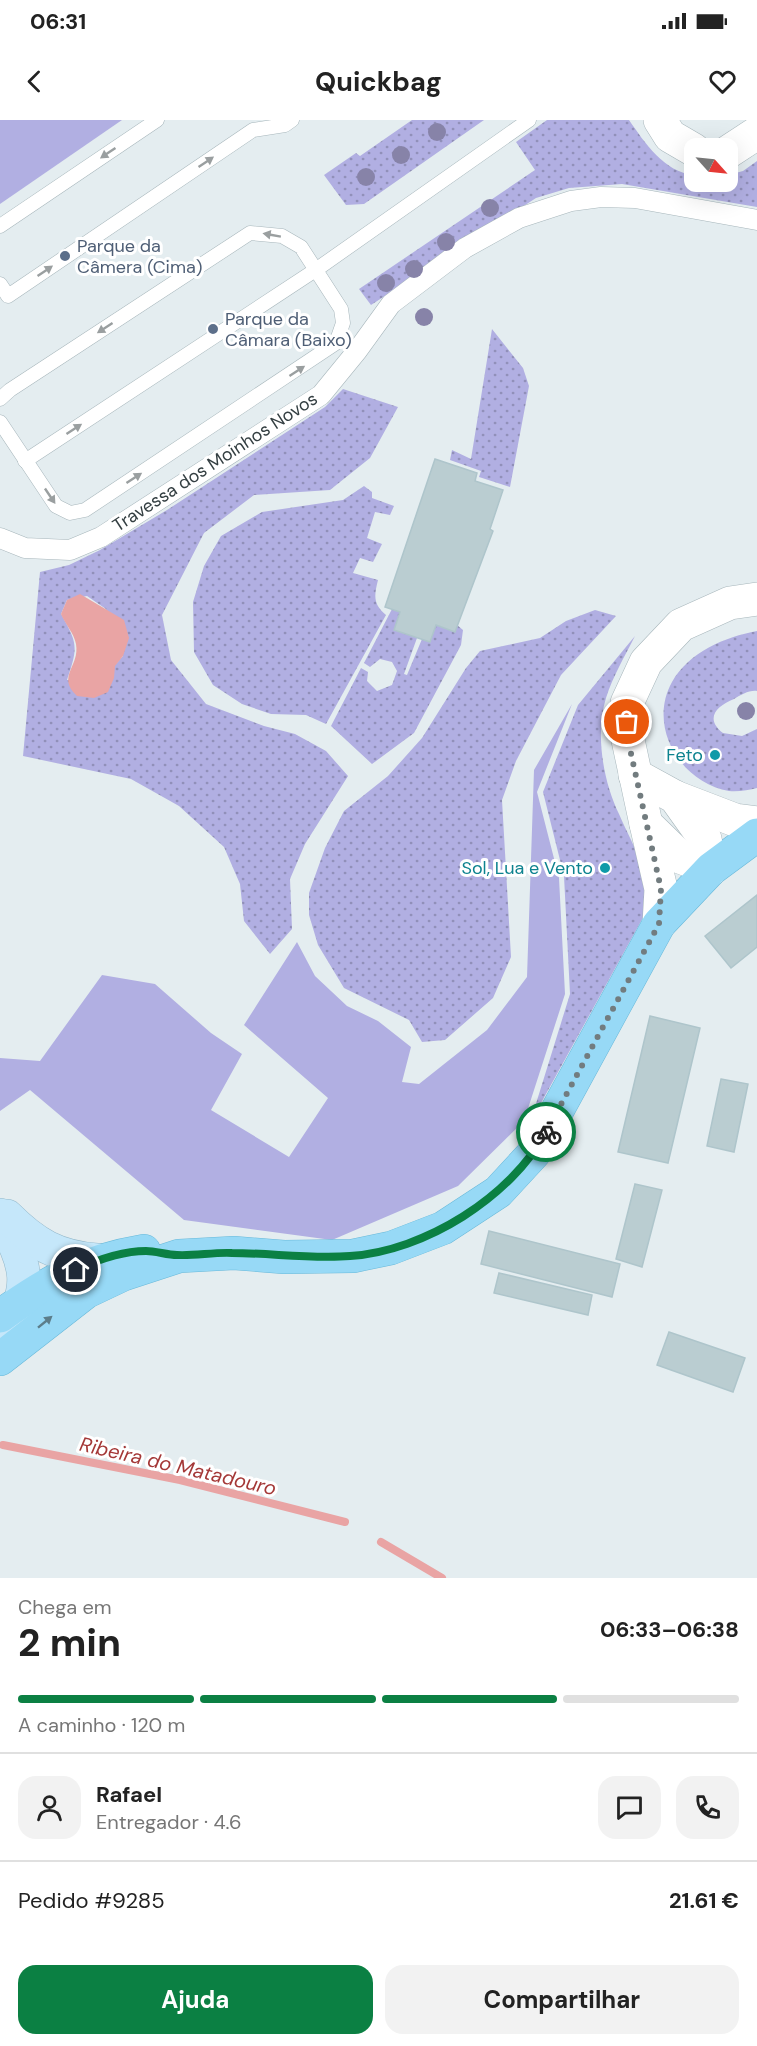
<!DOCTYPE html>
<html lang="pt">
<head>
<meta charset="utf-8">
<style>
  body { margin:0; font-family:"DM Sans",sans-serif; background:#f2f2f2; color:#222; height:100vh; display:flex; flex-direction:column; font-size:22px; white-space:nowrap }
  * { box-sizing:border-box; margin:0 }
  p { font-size:20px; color:#767676 }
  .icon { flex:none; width:33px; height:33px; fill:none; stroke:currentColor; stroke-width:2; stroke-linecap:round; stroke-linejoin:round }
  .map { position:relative; height:1458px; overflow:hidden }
  .details { display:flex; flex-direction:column; background:#fff; flex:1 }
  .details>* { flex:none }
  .needle { width:39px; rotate:117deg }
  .fabs { position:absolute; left:684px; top:18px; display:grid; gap:12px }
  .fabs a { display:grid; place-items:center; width:54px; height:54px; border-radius:12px; background:#fff; box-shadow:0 6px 24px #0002; font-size:30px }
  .pin { position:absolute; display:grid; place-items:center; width:51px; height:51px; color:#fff; margin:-26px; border:3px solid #fff; border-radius:50%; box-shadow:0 2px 6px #0007 }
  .courier { position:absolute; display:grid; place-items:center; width:60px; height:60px; margin:-30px; border:4px solid #0b8043; border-radius:50%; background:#fff; color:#222; box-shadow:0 2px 8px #0007 }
  .headline em { font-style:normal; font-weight:700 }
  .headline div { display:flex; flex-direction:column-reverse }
  .headline { display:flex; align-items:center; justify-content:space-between; height:102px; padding:0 18px }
  h1 { font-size:39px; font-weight:700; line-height:45px }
  .bar { display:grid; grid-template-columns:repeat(4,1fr); gap:9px 6px; align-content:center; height:72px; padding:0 18px }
  .bar i { height:8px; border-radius:4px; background:#e0e0e0 }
  .bar .active { background:#0b8043 }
  .bar p { grid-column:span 4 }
  .line { display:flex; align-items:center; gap:15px; padding:0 18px; border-top:2px solid #e0e0e0 }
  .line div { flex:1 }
  .round { display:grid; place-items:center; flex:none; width:63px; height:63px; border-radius:18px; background:#f2f2f2 }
  .button { display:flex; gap:12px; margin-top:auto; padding:12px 18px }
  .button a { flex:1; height:69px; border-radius:18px; background:#0b8043; color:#fff; font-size:24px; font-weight:700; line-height:69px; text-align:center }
  .button a+a { background:#f2f2f2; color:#222 }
  .status { display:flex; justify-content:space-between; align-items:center; height:42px; padding:0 30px; background:#fff; direction:ltr }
  .status svg { height:16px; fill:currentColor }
  header { display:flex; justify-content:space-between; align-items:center; height:78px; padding:0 18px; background:#fff; font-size:27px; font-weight:700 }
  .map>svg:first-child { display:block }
  .grass { fill:url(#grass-dots); fill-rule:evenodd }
  .garden { fill:#b1afe2 }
  .water { fill:#e9a4a4 }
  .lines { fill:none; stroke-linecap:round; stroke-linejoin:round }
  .stream { stroke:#e9a4a4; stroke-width:8 }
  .building { fill:#bacdd1; stroke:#aec5cb; stroke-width:1.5 }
  .service-casing { stroke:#a7b6bb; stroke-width:15 }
  .pedestrian-casing { stroke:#a7b6bb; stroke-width:21 }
  .tertiary-casing { stroke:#a7b6bb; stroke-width:34 }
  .secondary-casing { stroke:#94b8ca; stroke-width:34 }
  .primary-casing { stroke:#69b9d9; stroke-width:34 }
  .service { stroke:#fff; stroke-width:14 }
  .pedestrian { stroke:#fff; stroke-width:20 }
  .tertiary { stroke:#fff; stroke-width:33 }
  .secondary { stroke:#c5e7fa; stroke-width:33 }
  .primary { stroke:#97d9f6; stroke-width:33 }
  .tree { fill:#8783a8 }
  .oneway { fill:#9a9fa0 }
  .oneway2 { fill:#5c7d8a }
  .done { stroke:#727c7f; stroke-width:6; stroke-dasharray:0 10.8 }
  .route { stroke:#0b8043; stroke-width:8 }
  .service-dot { fill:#5c6f8a; stroke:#fff; stroke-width:2 }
  .culture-dot { fill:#0f9aa8; stroke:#fff; stroke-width:2 }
  .labels { text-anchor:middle; stroke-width:6; stroke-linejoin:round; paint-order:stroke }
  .service-label { font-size:18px; fill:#4e5e75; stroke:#fff; text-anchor:start }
  .street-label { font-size:18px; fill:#343f42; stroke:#fff }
  .culture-label { font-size:18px; fill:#0d838f; stroke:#fff; text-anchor:end }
  .water-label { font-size:20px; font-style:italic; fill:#a43837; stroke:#fff }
</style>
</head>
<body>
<div class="status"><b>06:31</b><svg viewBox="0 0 49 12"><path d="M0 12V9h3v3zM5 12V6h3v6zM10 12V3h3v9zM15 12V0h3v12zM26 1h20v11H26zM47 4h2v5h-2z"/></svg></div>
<header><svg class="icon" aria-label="back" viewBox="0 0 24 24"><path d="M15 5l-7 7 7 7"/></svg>Quickbag<svg class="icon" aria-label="heart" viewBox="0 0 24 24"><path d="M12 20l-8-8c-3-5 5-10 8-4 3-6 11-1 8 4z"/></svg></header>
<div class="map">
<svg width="757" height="1458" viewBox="0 0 757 1458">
  <defs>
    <pattern id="grass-dots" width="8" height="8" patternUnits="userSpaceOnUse" patternTransform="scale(1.5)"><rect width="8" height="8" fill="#b1afe2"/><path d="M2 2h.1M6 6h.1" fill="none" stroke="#9190b9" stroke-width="1.8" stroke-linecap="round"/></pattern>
  </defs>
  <rect width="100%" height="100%" fill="#e4edf0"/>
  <g class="grass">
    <polygon points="412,0 484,0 364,84 346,85 324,55 356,33 360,36"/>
    <path d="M547,0H629C645,23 664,52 694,55V62H728V55L743,51L757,41V87L622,64L569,68L536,78L371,185L359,169L535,50L516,22Z"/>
    <polygon points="492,209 523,248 529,266 510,367 479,357 481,351 450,340 452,330 471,339"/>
    <path d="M343,269L398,287L370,338L330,370L254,375L204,413L162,495L171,540L206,584L264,606L295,614L326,631L348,656L305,724L290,759L292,809L270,834L244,801L240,764L224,727L179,686L131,659L23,636L40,452L69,445L100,430L167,390L325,287ZM87,476L106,489L123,536L114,546V558L67,560C78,527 78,524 61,494L67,480Z"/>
    <path d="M364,366L372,372V378L394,386L390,395L375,392L367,418L382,424L373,442L360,438L353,453L378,460C374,476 373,484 386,495L326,604L306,595L271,594L242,584L213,565L194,532L193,482L204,446L221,416L262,392L343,380Z"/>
    <polygon points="392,489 400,492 417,518 404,554 407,555 422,519 430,522 436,505 455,512 457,505 463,510 461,525 414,613 372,644 331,606 361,548 368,552 367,561 377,571 392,565 397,551 392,542 380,539 370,547 364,543"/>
    <polygon points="595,490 616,496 561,555 516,641 502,680 511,837 493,878 445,920 422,922 409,900 344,868 318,825 309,795 309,773 325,728 344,691 388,656 422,618 466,548 480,531 540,518 566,501"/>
    <path d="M757,511V571C749,570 741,575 734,579C717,586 704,598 723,613L742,616L757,609V668C749,670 738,672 729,671C681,663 647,607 672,562C689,532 725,517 757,511Z"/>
    <path d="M635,516C625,536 613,556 606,578C595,614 603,661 619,694C637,735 649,747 645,794L530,1003L570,874L564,756L543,672L578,585Z"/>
  </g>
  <g class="garden">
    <polygon points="0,0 122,0 0,84"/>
    <polygon points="572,584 537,672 559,758 565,874 524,1001 458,1066 332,1120 184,1100 30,970 0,991 0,938 40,941 102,855 155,864 211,913 242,934 211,990 289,1037 328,978 244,905 297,822 315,856 347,886 378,901 411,927 402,962 419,964 487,910 527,857 534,650"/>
  </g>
  <path class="water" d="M80,474L124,500L129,518L123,536L115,546L114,558L108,572L94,578L77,576C56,556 80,547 76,524C74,513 65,504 61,494L67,480Z"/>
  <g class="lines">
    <g class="stream">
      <polyline points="3,1325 180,1360 345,1402"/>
      <polyline points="381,1422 442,1458"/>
    </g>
  </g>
  <g class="building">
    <polygon points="435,339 477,353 475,361 503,370 490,409 493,411 455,512 436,505 430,522 394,510 400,492 385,487"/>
    <polygon points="757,775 757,827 731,848 705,816"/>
    <polygon points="650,896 700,908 668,1043 618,1032"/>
    <polygon points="721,959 748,964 734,1032 707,1026"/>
    <polygon points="635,1064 662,1070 642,1147 616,1139"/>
    <polygon points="489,1111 620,1144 612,1177 481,1144"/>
    <polygon points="499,1153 592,1175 588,1195 494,1173"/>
    <polygon points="669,1212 745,1238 733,1272 657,1245"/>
  </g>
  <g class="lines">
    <defs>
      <g id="service">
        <polyline points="0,106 157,0"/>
        <polyline points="0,164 8,176 253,10 285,5 292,0"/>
        <polyline points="0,279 10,270 250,113 282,116 301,127 341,189 343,203 336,223 85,390 70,393 56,386 0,302"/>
        <polyline points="25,341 317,149 529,0"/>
      </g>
      <polyline id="pedestrian" points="0,418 25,428 70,430 101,417 321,275 357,231 391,184 465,128 519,98 571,81 601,77 635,78 757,100"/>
      <g id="tertiary">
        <polyline points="660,0 670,16 694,30"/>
        <polyline points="728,32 757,13"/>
        <polyline points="635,655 675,677 705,719 711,749"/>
        <polyline points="675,677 735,700 757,703"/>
        <polyline points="646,704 661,769 659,804"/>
        <polyline points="711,749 680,737 646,704 628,620 627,583 646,542 681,505 730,483 757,479"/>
      </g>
      <g id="secondary">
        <path d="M0,1095C27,1147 36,1166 0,1218"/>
        <path d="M7,1096C35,1124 57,1137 97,1140"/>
      </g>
      <g id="primary">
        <path d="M0,1196C49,1161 84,1141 144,1131"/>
        <polyline points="0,1239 86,1172 124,1154 179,1136 234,1133 284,1137 353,1136 391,1128 443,1108 498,1072 534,1033 659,804 711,749 757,715"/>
      </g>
    </defs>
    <use href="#service" class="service-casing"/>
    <use href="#pedestrian" class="pedestrian-casing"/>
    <use href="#tertiary" class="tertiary-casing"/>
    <use href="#secondary" class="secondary-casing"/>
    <use href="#primary" class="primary-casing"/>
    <use href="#service" class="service"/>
    <use href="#pedestrian" class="pedestrian"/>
    <use href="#tertiary" class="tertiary"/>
    <use href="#secondary" class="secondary"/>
    <use href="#primary" class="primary"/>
  </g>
  <g class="tree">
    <circle cx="437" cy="12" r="9"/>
    <circle cx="401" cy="35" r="9"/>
    <circle cx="366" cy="57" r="9"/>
    <circle cx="490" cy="88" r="9"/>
    <circle cx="446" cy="122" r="9"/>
    <circle cx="414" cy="149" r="9"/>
    <circle cx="386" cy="163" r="9"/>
    <circle cx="424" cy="197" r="9"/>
    <circle cx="746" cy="591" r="9"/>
  </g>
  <defs><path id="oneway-solid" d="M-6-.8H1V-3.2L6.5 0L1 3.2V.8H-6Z" transform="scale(1.5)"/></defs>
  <g class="oneway">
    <use href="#oneway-solid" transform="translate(108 33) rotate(146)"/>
    <use href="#oneway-solid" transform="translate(206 42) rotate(-34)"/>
    <use href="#oneway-solid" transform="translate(272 115) rotate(-170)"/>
    <use href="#oneway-solid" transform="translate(45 151) rotate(-34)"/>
    <use href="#oneway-solid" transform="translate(105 208) rotate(147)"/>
    <use href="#oneway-solid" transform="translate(297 251) rotate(-33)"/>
    <use href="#oneway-solid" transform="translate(74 309) rotate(-33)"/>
    <use href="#oneway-solid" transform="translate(134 358) rotate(-33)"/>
    <use href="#oneway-solid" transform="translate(50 376) rotate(56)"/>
  </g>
  <use class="oneway2" href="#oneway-solid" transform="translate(45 1202) rotate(-39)"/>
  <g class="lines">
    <polyline class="done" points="546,1012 659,804 661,769 628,620 627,602"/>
    <path class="route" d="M76,1150C97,1140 122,1131 146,1131C156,1131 167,1135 177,1135C195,1136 214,1132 232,1133C271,1133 310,1139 350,1136C425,1131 511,1077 546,1012"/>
  </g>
  <g class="service-dot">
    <circle cx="65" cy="136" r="6"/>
    <circle cx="213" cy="209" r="6"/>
  </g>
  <g class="culture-dot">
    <circle cx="715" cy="635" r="6"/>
    <circle cx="605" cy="748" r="6"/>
  </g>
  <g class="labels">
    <g class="service-label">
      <text x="77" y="132">Parque da<tspan x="77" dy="21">Câmera (Cima)</tspan></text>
      <text x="225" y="205">Parque da<tspan x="225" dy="21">Câmara (Baixo)</tspan></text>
    </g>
    <g class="street-label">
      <text transform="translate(215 342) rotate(-33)" y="6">Travessa dos Moinhos Novos</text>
    </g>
    <g class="culture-label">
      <text x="703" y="641">Feto</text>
      <text x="593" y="754">Sol, Lua e Vento</text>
    </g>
    <g class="water-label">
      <text transform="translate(178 1346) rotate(13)" y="7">Ribeira do Matadouro</text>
    </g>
  </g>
</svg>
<div class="fabs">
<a><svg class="needle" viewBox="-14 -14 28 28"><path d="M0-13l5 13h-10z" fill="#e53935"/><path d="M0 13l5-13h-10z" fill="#767676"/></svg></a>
</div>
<div class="pin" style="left:627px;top:602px;background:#ea580c"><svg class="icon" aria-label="bag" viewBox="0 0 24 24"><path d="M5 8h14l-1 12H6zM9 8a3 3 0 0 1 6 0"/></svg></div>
<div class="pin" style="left:76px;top:1150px;background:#1f2937"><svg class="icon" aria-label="home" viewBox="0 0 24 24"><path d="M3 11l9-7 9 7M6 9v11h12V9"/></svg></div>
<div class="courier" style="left:546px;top:1012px"><svg class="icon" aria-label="bike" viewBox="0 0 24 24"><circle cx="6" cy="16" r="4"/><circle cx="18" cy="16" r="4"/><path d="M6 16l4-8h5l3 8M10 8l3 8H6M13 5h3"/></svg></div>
</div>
<section class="details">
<div class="headline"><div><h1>2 min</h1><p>Chega em</p></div><em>06:33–06:38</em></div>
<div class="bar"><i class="active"></i><i class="active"></i><i class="active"></i><i></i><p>A caminho · 120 m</p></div>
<div class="line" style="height:108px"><a class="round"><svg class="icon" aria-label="person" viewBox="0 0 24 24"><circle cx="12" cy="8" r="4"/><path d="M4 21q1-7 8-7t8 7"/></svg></a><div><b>Rafael</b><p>Entregador · 4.6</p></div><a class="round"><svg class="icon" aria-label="chat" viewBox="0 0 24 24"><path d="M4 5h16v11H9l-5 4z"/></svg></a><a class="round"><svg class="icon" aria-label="phone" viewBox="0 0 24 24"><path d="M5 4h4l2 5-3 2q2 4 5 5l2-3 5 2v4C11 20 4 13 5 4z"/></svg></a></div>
<div class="line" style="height:78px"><div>Pedido #9285</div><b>21.61 €</b></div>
<div class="button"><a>Ajuda</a><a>Compartilhar</a></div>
</section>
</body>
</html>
